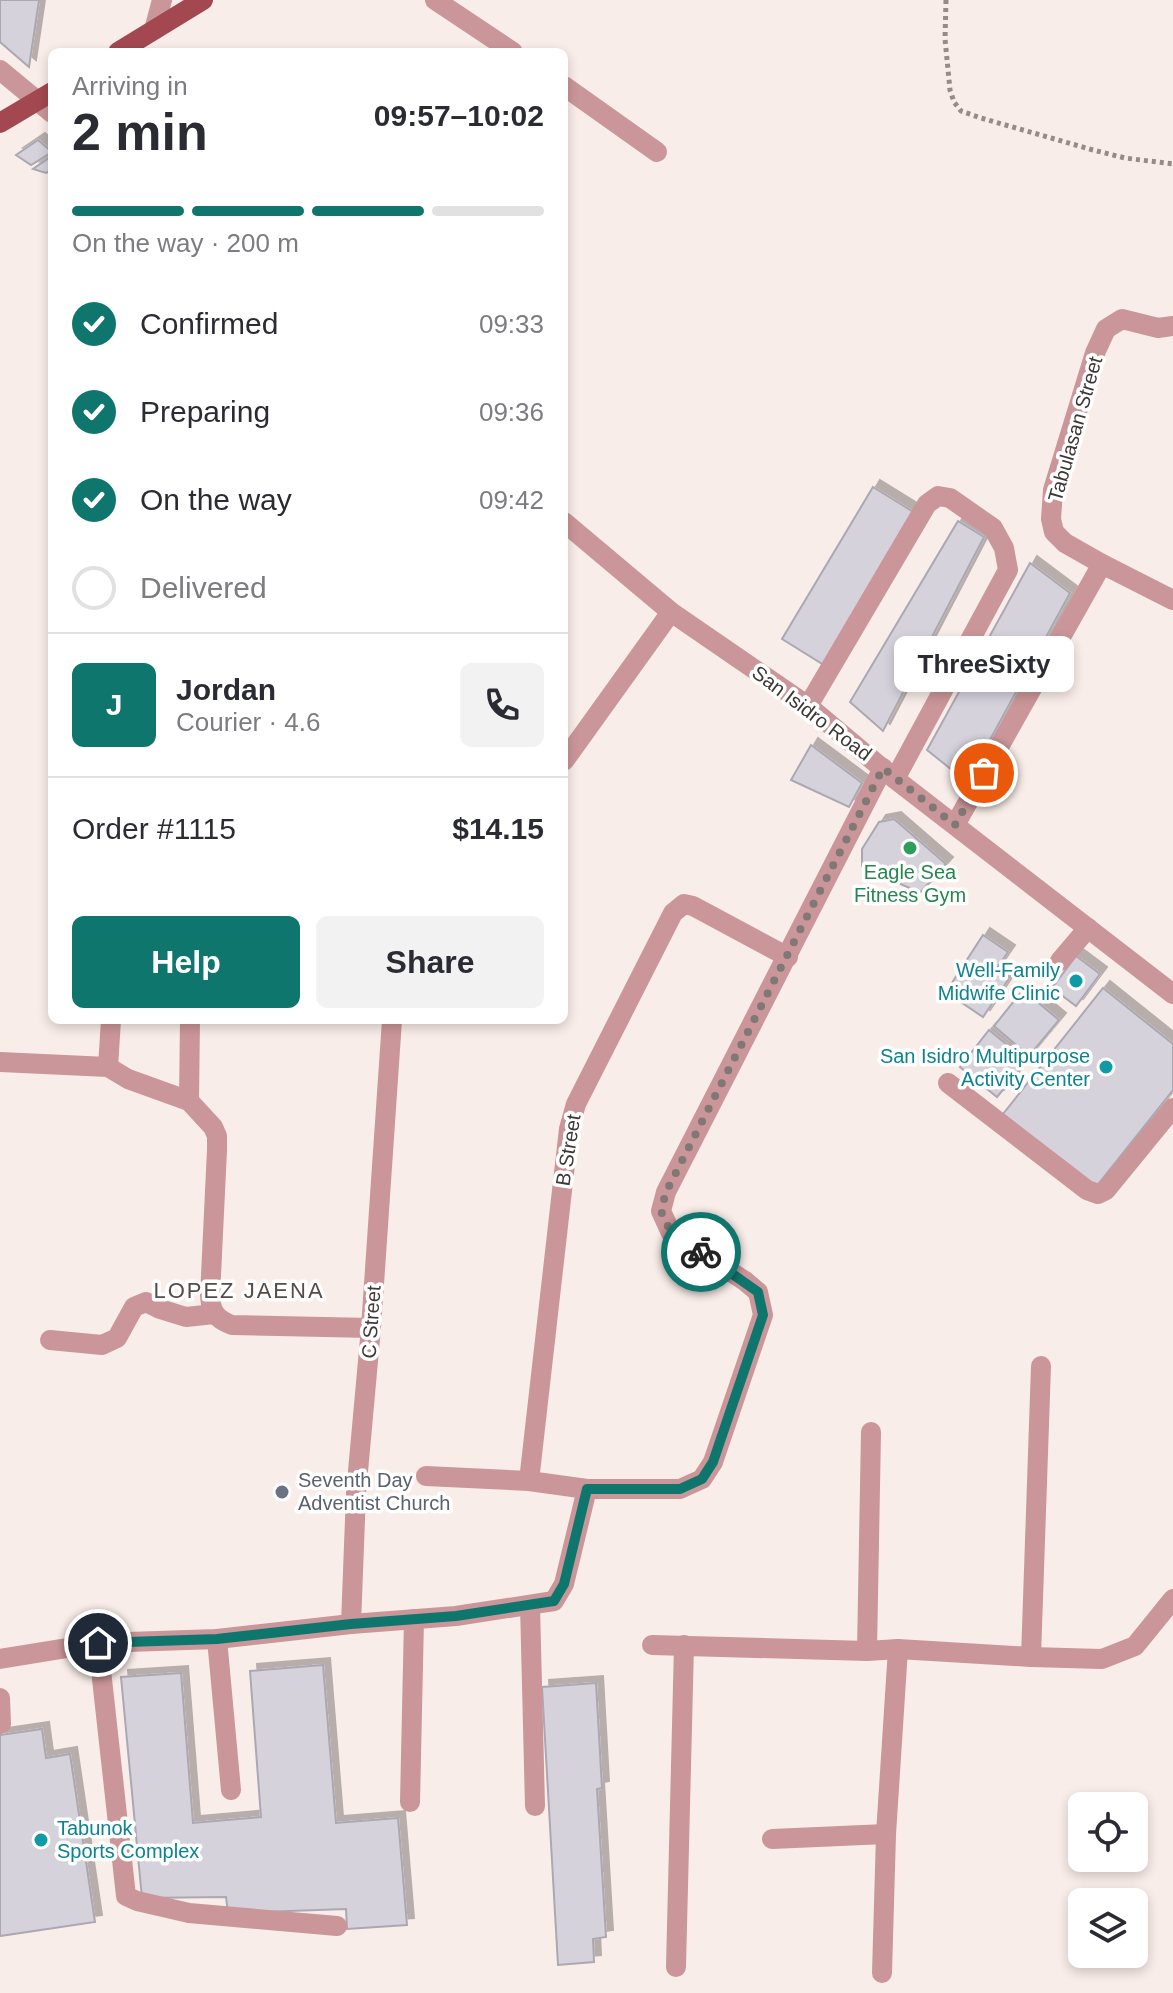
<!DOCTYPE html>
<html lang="en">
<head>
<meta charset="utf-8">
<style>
  body { margin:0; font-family:Arial,sans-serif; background:#f2f2f3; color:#2b2b33; height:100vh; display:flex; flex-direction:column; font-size:30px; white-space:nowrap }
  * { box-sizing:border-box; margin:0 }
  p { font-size:26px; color:#7c7c81 }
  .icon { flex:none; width:44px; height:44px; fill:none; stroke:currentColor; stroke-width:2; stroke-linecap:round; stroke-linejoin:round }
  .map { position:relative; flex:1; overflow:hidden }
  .details { position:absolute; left:48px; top:48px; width:520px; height:976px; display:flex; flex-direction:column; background:#fff; border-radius:12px; box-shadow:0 4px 12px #0003 }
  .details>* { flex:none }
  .fabs { position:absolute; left:1068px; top:1792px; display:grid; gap:16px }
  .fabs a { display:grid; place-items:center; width:80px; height:80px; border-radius:12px; background:#fff; box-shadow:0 4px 12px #0003; font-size:40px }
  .pin { position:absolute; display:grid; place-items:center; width:68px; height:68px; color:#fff; margin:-34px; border:4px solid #fff; border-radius:50%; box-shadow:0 2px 8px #0007 }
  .courier { position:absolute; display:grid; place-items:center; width:80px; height:80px; margin:-40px; border:6px solid #0f766e; border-radius:50%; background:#fff; color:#222; box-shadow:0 2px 10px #0007 }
  .bubble { position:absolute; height:56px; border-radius:12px; background:#fff; box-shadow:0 4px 12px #0003; font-size:26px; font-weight:800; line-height:56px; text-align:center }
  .headline em { font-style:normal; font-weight:800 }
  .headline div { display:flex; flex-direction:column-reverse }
  .headline { display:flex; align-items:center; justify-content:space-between; height:136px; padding:0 24px }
  h1 { font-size:52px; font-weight:800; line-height:60px }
  .bar { display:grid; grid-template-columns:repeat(4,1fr); gap:12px 8px; align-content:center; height:96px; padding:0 24px }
  .bar i { height:10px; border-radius:6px; background:#e1e1e2 }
  .bar .current { background:#0f766e }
  .bar p { grid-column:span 4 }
  .line { display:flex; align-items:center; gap:20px; padding:0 24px; border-top:2px solid #e1e1e2 }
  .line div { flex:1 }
  .round { display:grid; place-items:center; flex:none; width:84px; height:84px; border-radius:12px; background:#f2f2f3 }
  ol { padding:0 24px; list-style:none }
  li { display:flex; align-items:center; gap:24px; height:88px }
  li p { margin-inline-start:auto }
  li .icon { padding:8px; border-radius:50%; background:#0f766e; color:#fff; stroke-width:4 }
  li:last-child { color:#7c7c81 }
  li i { width:44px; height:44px; border:4px solid #e1e1e2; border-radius:50% }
  .primary-button { display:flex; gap:16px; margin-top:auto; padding:16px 24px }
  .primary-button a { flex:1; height:92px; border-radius:12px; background:#0f766e; color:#fff; font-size:32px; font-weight:800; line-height:92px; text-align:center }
  .primary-button a+a { background:#f2f2f3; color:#2b2b33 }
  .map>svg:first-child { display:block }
  .building { fill:#d5d2dc; stroke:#aba8b2; stroke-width:2; filter:url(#shadow) }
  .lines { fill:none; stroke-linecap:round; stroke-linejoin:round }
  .path { stroke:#948c89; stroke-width:5; stroke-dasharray:4 4; stroke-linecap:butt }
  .minor { stroke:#cb9699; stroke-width:20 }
  .major { stroke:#a34851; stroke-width:20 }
  .done { stroke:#7f7875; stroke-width:8; stroke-dasharray:0 14.4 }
  .route { stroke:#0f766e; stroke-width:10 }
  .leisure-dot { fill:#2e9e5b; stroke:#fff; stroke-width:3 }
  .culture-dot { fill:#0f9aa8; stroke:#fff; stroke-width:3 }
  .worship-dot { fill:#6b7280; stroke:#fff; stroke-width:3 }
  .labels { text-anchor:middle; stroke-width:7; stroke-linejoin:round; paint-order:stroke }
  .street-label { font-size:20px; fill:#3e3937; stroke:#fff }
  .leisure-label { font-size:20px; fill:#27864d; stroke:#fff }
  .culture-label { font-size:20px; fill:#0d838f; stroke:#fff; text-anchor:end }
  .worship-label { font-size:20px; fill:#5b616d; stroke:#fff; text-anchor:start }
  .neighbourhood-label { font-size:22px; letter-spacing:2px; fill:#564c49; stroke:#fff }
</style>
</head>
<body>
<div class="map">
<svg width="1173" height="1993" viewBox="0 0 1173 1993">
  <defs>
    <filter id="shadow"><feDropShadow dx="7" dy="-7" stdDeviation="0" flood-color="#0004"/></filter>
  </defs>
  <rect width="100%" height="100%" fill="#f9ede9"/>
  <g class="building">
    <polygon points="0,0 39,0 29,67 0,42"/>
    <polygon points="38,140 52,152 31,165 16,155"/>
    <polygon points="52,156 52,170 46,173 33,169"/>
    <polygon points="873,487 915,513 824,665 782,639"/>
    <polygon points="958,521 984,537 883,731 850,702"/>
    <polygon points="1030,563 1070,593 967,782 927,750"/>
    <polygon points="811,745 862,783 849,807 791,780"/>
    <polygon points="894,819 946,864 920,893 862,866 862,849 879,822"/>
    <polygon points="983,935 1008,952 995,971 1008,980 983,1017 946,992"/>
    <polygon points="1076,956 1100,974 1076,1006 1052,988"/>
    <polygon points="1103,988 1173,1044 1173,1090 1095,1188 1003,1114"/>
    <polygon points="1023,990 1059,1020 1029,1056 994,1026"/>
    <polygon points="989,1030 1027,1061 997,1097 960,1067"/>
    <polygon points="323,1665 336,1823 398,1818 407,1925 347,1929 346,1909 228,1913 226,1897 142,1898 121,1677 181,1673 193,1823 261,1817 250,1671"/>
    <polygon points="596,1683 602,1788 597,1789 606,1937 593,1939 594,1962 558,1965 542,1687"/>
    <polygon points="42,1729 46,1758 70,1754 95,1922 0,1936 0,1735"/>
  </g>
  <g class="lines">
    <polyline class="path" points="946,0 945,39 950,90 954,102 961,111 981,118 1093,150 1125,158 1173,164"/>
    <g class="minor">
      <polyline points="435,0 513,52"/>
      <polyline points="154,30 162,0"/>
      <polyline points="0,70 52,113"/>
      <polyline points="564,86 657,152"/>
      <polyline points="564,522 671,612 808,706 895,779 1173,994"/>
      <polyline points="1102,564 1173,600"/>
      <polyline points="808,706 927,504 938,496 950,498 993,528 1004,548 1008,570 895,779"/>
      <polyline points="564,761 671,612"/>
      <polyline points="955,825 1102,564 1065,543 1054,532 1051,519 1053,490 1095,353 1106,329 1122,319 1158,328 1173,326"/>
      <polyline points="788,957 693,906 684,904 673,913 576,1104 569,1129 529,1481 587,1489 680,1489 702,1479 713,1462 763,1315 758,1292 745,1281 671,1233 661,1211 666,1192 883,768"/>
      <polyline points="1060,961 1088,928"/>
      <path d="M0,1062L108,1067L128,1079L189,1101L213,1127L217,1136V1150L210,1296C211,1312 216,1319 232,1325L371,1328"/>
      <polyline points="108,1067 111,1020"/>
      <polyline points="948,1083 1087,1190 1098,1194 1106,1190 1173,1108"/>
      <polyline points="189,1101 190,1020"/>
      <polyline points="50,1340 102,1345 117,1338 134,1307 146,1302 160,1309 186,1317 214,1314"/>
      <polyline points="426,1476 529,1481"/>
      <polyline points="530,1605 535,1806"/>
      <polyline points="351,1624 356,1493 371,1328 392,1020"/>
      <polyline points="217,1639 231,1790"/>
      <polyline points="98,1643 126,1896 137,1901 189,1913 337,1926"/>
      <polyline points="652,1645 867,1651 898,1649 1031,1657 1102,1659 1135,1646 1173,1599"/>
      <polyline points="867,1651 871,1432"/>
      <polyline points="1031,1657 1041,1366"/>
      <polyline points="0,1659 98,1643 217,1639 351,1624 456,1616 554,1601 564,1584 587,1489"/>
      <polyline points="0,1698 1,1724"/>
      <polyline points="410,1802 414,1619"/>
      <polyline points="772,1839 886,1834"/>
      <polyline points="676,1967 684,1645"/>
      <polyline points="882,1973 886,1834 898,1649"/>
    </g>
    <g class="major">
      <polyline points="118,52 203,0"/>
      <polyline points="0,123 52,92"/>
    </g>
  </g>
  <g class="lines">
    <polyline class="done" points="701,1252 671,1233 661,1211 666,1192 883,768 955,825 984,773"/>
    <polyline class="route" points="98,1643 217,1639 351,1624 456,1616 554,1601 564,1584 587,1489 680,1489 702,1479 713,1462 763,1315 758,1292 701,1252"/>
  </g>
  <circle class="leisure-dot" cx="910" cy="848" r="8"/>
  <g class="culture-dot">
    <circle cx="1076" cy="981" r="8"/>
    <circle cx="1106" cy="1067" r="8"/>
    <circle cx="41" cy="1840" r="8"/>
  </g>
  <circle class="worship-dot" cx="282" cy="1492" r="8"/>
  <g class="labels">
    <g class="street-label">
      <text transform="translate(1075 429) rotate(-74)" y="7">Tabulasan Street</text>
      <text transform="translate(812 713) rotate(37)" y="7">San Isidro Road</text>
      <text transform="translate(568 1150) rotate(-81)" y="7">B Street</text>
      <text transform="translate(371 1322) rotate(-86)" y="7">C Street</text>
    </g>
    <g class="leisure-label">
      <text x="910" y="879">Eagle Sea<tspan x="910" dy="23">Fitness Gym</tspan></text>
    </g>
    <g class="culture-label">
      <text x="1060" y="977">Well-Family<tspan x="1060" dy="23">Midwife Clinic</tspan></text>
      <text x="1090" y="1063">San Isidro Multipurpose<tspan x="1090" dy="23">Activity Center</tspan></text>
      <text x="57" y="1835" text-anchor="start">Tabunok<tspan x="57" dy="23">Sports Complex</tspan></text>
    </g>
    <g class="worship-label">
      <text x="298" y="1487">Seventh Day<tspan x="298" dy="23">Adventist Church</tspan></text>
    </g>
    <g class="neighbourhood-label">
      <text x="239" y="1298">LOPEZ JAENA</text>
    </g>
  </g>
</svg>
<div class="fabs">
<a><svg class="icon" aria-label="locate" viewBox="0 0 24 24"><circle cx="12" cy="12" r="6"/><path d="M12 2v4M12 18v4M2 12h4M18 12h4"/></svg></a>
<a><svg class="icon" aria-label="layers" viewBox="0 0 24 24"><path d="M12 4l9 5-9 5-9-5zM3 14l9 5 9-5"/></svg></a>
</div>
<div class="pin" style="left:984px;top:773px;background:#ea580c"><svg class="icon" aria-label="bag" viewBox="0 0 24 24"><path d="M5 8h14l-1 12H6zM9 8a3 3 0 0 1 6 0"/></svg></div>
<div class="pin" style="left:98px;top:1643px;background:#1f2937"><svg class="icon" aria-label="home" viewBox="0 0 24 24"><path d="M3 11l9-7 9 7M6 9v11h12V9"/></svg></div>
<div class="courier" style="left:701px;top:1252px"><svg class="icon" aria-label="bike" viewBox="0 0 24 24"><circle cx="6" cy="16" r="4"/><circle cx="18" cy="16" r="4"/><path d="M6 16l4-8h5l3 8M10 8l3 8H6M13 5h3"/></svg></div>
<div class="bubble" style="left:894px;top:636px;width:180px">ThreeSixty</div>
<section class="details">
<div class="headline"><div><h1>2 min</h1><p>Arriving in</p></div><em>09:57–10:02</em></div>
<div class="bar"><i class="current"></i><i class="current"></i><i class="current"></i><i></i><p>On the way · 200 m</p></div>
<ol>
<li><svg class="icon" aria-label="check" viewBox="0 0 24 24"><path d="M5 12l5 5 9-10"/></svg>Confirmed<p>09:33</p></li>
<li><svg class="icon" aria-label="check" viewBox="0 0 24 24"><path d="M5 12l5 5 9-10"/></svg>Preparing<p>09:36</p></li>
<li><svg class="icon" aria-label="check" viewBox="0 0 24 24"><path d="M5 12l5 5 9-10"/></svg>On the way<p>09:42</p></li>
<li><i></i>Delivered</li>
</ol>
<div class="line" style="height:144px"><b class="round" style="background:#0f766e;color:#fff">J</b><div><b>Jordan</b><p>Courier · 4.6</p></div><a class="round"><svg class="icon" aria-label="phone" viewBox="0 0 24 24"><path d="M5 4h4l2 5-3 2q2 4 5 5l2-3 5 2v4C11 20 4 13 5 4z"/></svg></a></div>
<div class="line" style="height:104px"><div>Order #1115</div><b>$14.15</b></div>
<div class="primary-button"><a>Help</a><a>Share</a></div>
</section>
</div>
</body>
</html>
